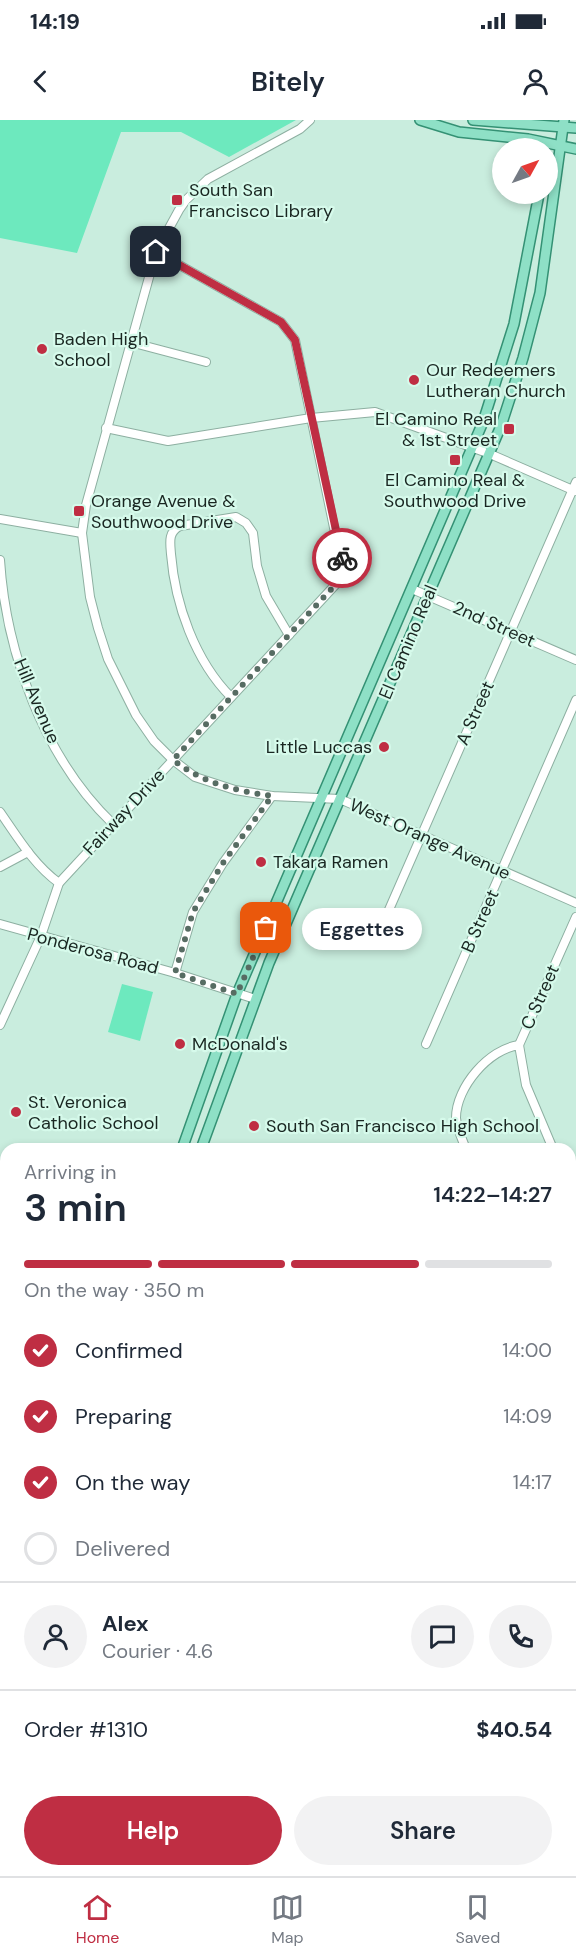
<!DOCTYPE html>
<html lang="en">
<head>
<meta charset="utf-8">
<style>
  body { margin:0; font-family:"DM Sans",sans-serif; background:#f2f2f3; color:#1f2937; height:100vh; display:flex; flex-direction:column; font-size:22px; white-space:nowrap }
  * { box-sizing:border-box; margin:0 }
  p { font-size:20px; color:#747a83 }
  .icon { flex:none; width:33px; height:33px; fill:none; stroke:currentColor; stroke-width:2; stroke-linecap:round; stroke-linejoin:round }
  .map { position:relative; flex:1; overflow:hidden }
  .side { position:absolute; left:0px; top:1023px; width:576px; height:734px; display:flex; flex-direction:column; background:#fff; border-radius:18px 18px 0 0; box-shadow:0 3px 9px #0003 }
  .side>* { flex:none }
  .needle { width:39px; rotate:50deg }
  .controls { position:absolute; left:492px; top:18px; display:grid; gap:12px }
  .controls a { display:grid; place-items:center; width:66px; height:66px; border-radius:50%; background:#fff; box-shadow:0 3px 9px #0003; font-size:30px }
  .pin { position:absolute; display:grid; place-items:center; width:51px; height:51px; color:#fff; margin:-26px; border-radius:12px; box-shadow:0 3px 9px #0006 }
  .courier { position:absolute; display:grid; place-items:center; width:60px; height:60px; margin:-30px; border:4px solid #bf2e43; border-radius:50%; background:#fff; color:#222; box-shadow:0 2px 8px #0007 }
  .bubble { position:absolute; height:42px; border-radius:21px; background:#fff; box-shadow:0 3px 9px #0003; font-size:20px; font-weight:600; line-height:42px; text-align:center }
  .headline em { font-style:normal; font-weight:600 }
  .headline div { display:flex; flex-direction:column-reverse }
  .headline { display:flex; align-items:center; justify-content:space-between; height:102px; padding:0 24px }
  h1 { font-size:39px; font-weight:600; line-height:45px }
  .bar { display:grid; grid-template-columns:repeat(4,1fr); gap:9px 6px; align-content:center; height:72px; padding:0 24px }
  .bar i { height:8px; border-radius:4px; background:#e0e1e3 }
  .bar .current { background:#bf2e43 }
  .bar p { grid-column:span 4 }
  .line { display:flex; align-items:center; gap:15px; padding:0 24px; border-top:2px solid #e0e1e3 }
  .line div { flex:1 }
  .round { display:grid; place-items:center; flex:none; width:63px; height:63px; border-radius:32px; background:#f2f2f3 }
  ol { padding:0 24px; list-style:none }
  li { display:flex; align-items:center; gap:18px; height:66px }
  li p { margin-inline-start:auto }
  li .icon { padding:6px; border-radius:50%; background:#bf2e43; color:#fff; stroke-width:4 }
  li:last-child { color:#747a83 }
  li i { width:33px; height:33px; border:3px solid #e0e1e3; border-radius:50% }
  .action { display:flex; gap:12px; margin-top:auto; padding:12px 24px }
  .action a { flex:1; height:69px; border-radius:36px; background:#bf2e43; color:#fff; font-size:24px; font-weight:600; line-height:69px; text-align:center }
  .action a+a { background:#f2f2f3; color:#1f2937 }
  .status { display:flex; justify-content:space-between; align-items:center; height:42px; padding:0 30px; background:#fff; direction:ltr }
  .status svg { height:16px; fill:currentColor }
  header { display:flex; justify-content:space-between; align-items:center; height:78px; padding:0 24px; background:#fff; font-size:27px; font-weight:600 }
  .tabs { display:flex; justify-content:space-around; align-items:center; height:84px; border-top:2px solid #e0e1e3; background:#fff; font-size:16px; color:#747a83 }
  .tabs a { display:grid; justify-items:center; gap:3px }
  .tabs .current { color:#bf2e43 }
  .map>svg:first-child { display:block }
  .green { fill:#6de9be }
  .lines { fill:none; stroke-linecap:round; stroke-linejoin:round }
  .minor-casing { stroke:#8dafa1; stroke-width:10 }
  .major-casing { stroke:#349174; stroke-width:12 }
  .minor { stroke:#fff; stroke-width:8 }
  .major { stroke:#8ee0c6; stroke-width:9 }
  .done { stroke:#576c63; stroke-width:6; stroke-dasharray:0 10.8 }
  .route { stroke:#bf2e43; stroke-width:8 }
  .poi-dot { fill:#bf2e43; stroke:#d6faeb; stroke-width:2 }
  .labels { text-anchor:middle; stroke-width:4.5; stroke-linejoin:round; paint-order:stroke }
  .poi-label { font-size:18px; fill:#192621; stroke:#d6faeb; text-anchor:start }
  .street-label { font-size:18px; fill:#192621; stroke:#d6faeb }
</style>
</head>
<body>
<div class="status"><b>14:19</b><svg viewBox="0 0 49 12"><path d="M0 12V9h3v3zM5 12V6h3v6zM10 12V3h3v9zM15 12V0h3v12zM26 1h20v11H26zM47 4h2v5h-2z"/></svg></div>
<header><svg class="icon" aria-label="back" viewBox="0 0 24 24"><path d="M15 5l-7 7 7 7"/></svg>Bitely<svg class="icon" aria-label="person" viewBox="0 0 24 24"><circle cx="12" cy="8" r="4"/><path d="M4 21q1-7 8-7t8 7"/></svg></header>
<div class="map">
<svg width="576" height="1756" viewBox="0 0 576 1756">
  <rect width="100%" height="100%" fill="#c9edde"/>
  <g class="green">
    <polygon points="0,0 296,0 229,37 181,12 121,12 77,133 0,118"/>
    <polygon points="122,864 153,872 140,921 108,912"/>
  </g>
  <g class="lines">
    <defs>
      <g id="minor">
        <polyline points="310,0 300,9 208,59 186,80 179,90 156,132 86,385 82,413 90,477 98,508 108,539 136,595 154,621 173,640 195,657 235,670 272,676 340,679 576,783"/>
        <polyline points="130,222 206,242"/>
        <polyline points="106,308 168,321 311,298 375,292 490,334 575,371"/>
        <polyline points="0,399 82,413"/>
        <path d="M0,440C6,533 44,638 113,704"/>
        <polyline points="412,469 576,540"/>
        <path d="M231,577C195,541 175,484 171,434C170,422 168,412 180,406L236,397L246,403L253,413L257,446L266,476L289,515"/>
        <path d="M0,692C18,718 34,745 59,763"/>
        <polyline points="0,747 28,732"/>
        <polyline points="0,804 175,853 255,879"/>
        <polyline points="374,824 576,362"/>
        <polyline points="175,853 193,792 223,743 272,676"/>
        <polyline points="0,905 41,816 59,763 337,463 343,451 295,220 281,202 156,132"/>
        <polyline points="426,924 576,580"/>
        <polyline points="519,925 576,797"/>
        <path d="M466,1029C462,1019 457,1009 456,998C456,967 489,929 519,925L526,965L553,1029"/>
        <polyline points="0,1201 6,1203"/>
        <polyline points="330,1756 331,1750"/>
      </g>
      <g id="major">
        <polyline points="420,0 459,12 528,19 576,29"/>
        <polyline points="473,0 576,8"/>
        <polyline points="182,1029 237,874 483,302 514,204 539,74"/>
        <polyline points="201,1029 269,843 501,306 523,238 540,173 564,0"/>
        <polyline points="0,1552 6,1535"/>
        <polyline points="0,1603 6,1586"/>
        <polyline points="570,1683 576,1683"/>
        <polyline points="0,1706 6,1709"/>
      </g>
    </defs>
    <use href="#minor" class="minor-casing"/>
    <use href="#major" class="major-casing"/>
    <use href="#minor" class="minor"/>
    <use href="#major" class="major"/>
  </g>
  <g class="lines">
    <path class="done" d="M266,808L237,874L175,853L193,792L223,743L272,676C233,670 205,664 173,640L337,463L343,451L342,438"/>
    <polyline class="route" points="156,132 281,202 295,220 342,438"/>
  </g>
  <g class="poi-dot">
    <rect x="171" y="74" width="12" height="12" rx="3"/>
    <circle cx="42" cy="229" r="6"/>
    <circle cx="414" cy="260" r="6"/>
    <rect x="503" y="303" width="12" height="12" rx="3"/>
    <rect x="449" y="334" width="12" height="12" rx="3"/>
    <rect x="73" y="385" width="12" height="12" rx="3"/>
    <circle cx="384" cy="627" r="6"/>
    <circle cx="261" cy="742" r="6"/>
    <circle cx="180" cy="924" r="6"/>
    <circle cx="16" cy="992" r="6"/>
    <circle cx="254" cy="1006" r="6"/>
  </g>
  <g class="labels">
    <g class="poi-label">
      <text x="189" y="76">South San<tspan x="189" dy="21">Francisco Library</tspan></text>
      <text x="54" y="225">Baden High<tspan x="54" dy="21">School</tspan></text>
      <text x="426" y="256">Our Redeemers<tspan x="426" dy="21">Lutheran Church</tspan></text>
      <text x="497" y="305" text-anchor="end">El Camino Real<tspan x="497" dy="21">&amp; 1st Street</tspan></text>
      <text x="455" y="366" text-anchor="middle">El Camino Real &amp;<tspan x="455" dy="21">Southwood Drive</tspan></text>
      <text x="91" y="387">Orange Avenue &amp;<tspan x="91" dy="21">Southwood Drive</tspan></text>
      <text x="372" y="633" text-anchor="end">Little Luccas</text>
      <text x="273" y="748">Takara Ramen</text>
      <text x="192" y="930">McDonald's</text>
      <text x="28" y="988">St. Veronica<tspan x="28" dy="21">Catholic School</tspan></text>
      <text x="266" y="1012">South San Francisco High School</text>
    </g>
    <g class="street-label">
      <text transform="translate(494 504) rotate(24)" y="6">2nd Street</text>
      <text transform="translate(408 522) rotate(-67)" y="6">El Camino Real</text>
      <text transform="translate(37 581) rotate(67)" y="6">Hill Avenue</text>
      <text transform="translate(475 593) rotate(-66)" y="6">A Street</text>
      <text transform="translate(124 692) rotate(-47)" y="6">Fairway Drive</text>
      <text transform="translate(430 719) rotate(24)" y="6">West Orange Avenue</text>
      <text transform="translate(480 801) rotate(-66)" y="6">B Street</text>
      <text transform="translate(93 831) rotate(15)" y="6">Ponderosa Road</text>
      <text transform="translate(540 877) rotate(-66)" y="6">C Street</text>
    </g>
  </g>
</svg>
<div class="controls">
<a><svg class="needle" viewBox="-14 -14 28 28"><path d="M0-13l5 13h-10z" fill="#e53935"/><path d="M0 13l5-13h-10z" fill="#747a83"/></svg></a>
</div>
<div class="pin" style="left:266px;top:808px;background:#ea580c"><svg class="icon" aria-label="bag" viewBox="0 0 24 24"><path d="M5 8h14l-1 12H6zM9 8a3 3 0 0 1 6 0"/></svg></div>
<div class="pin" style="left:156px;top:132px;background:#1f2937"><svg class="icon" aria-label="home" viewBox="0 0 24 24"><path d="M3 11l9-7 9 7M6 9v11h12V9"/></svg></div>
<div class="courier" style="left:342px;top:438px"><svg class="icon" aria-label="bike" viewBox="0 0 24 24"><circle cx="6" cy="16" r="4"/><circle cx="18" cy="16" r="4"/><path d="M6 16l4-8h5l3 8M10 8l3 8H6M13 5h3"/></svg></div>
<div class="bubble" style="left:302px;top:788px;width:120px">Eggettes</div>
<section class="side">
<div class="headline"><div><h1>3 min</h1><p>Arriving in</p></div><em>14:22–14:27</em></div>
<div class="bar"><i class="current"></i><i class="current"></i><i class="current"></i><i></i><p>On the way · 350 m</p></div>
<ol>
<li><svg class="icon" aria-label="check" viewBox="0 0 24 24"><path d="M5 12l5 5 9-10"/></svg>Confirmed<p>14:00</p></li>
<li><svg class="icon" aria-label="check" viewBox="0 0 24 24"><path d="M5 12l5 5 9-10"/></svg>Preparing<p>14:09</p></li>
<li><svg class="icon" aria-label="check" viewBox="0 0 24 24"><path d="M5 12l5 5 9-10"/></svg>On the way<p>14:17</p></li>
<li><i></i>Delivered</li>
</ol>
<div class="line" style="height:108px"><a class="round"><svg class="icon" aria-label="person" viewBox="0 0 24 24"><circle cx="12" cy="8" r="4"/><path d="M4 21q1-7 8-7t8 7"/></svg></a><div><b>Alex</b><p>Courier · 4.6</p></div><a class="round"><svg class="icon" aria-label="chat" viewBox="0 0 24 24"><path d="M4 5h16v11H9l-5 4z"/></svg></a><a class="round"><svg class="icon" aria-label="phone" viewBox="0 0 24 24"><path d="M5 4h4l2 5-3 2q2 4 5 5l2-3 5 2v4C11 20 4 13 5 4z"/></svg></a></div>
<div class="line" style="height:78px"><div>Order #1310</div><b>$40.54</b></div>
<div class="action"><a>Help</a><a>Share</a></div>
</section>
</div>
<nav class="tabs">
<a class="current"><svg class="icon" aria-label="home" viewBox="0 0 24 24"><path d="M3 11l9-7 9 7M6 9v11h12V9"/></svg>Home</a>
<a><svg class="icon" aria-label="map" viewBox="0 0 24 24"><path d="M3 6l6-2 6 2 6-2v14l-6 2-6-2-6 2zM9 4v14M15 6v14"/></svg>Map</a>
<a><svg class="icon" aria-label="saved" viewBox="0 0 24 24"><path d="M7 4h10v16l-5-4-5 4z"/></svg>Saved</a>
</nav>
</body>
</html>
